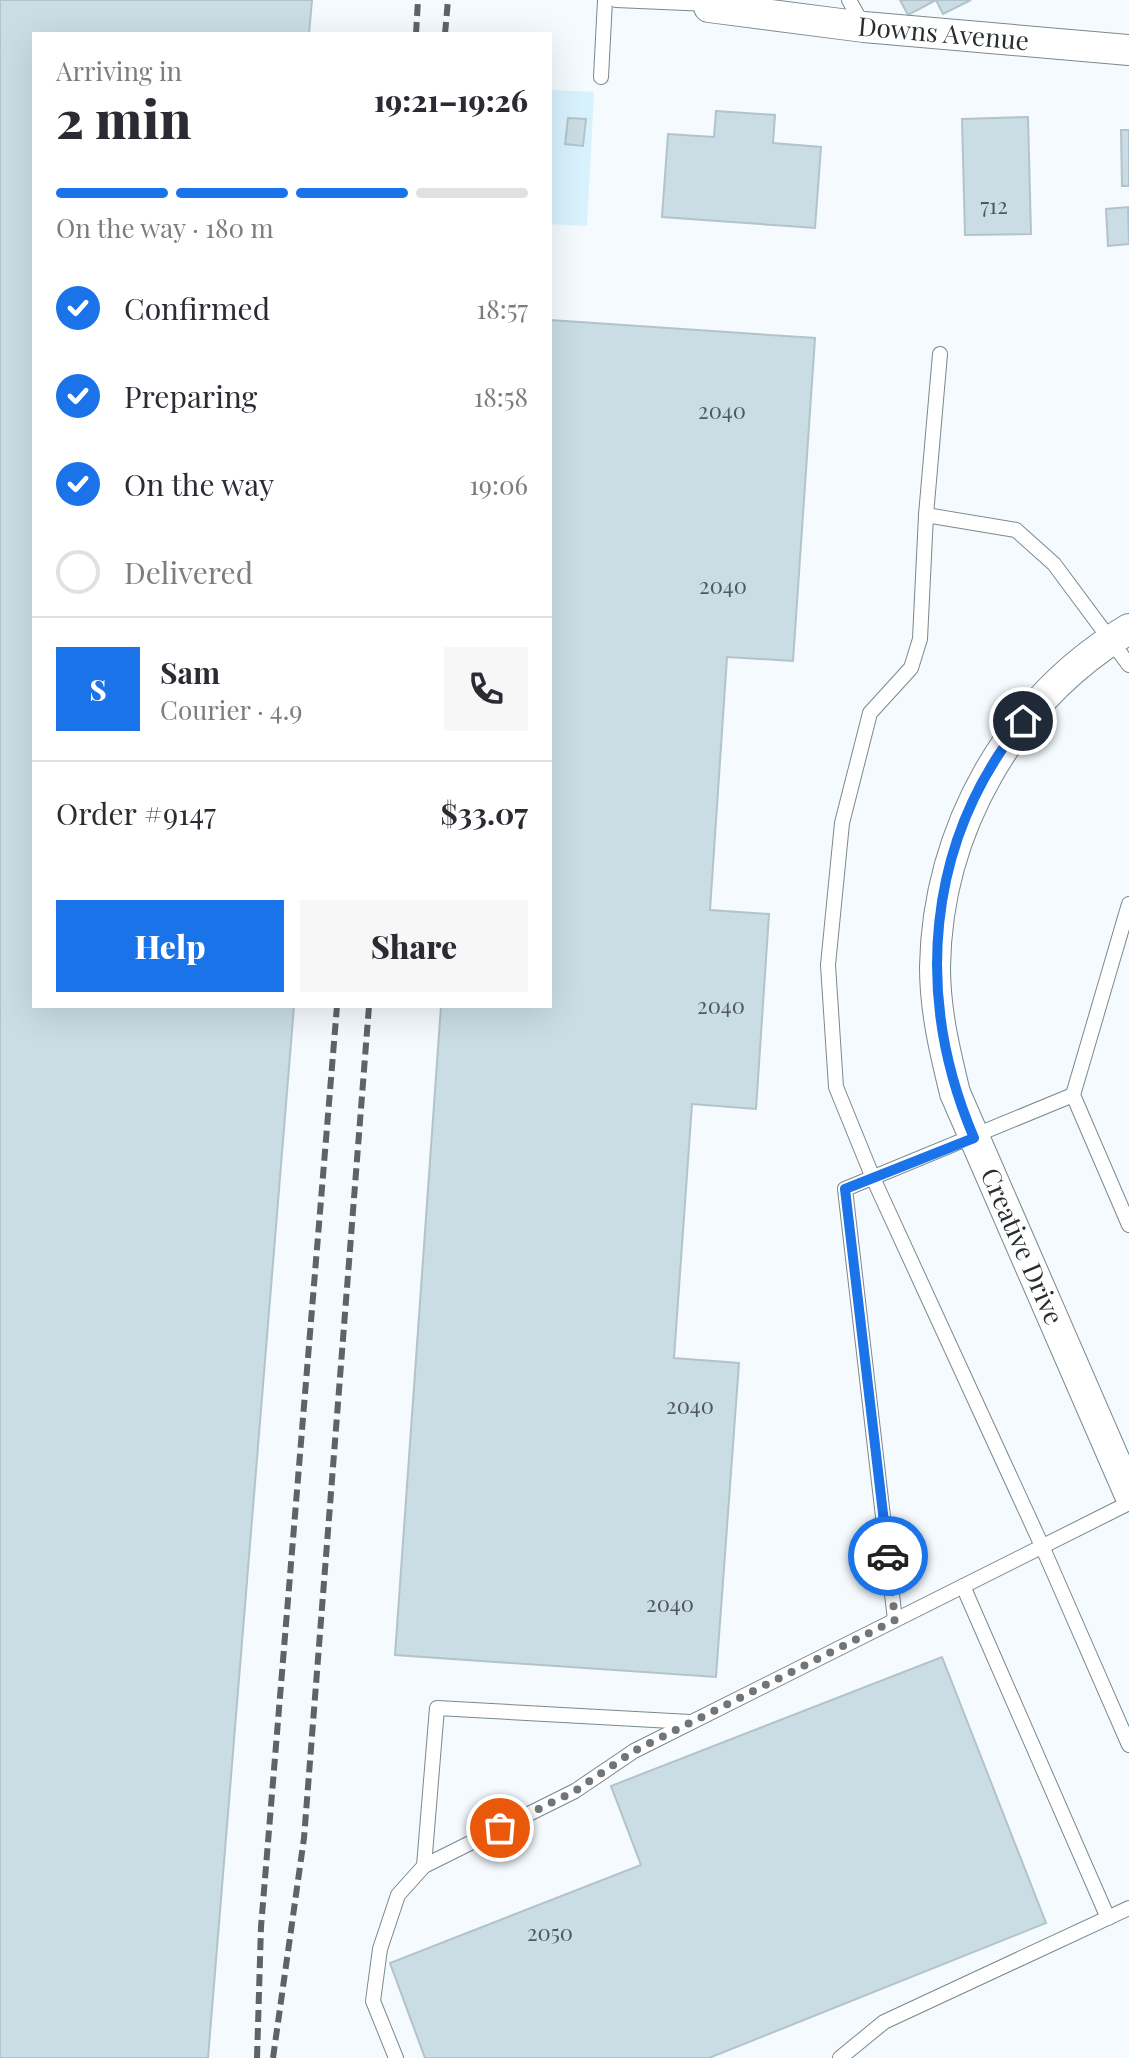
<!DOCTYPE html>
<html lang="en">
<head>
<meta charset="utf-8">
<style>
  body { margin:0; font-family:"Playfair Display",serif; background:#f7f7f7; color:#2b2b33; height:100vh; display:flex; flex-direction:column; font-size:30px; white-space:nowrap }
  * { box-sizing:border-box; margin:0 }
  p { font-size:26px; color:#7c7c81 }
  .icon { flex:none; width:44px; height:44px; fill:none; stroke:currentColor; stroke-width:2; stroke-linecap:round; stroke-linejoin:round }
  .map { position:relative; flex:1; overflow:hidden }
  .drawer { position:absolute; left:32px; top:32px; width:520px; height:976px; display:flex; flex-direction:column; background:#fff; border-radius:0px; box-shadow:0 8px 32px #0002 }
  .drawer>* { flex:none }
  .pin { position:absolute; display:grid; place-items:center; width:68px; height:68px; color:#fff; margin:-34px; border:4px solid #fff; border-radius:50%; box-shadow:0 2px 8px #0007 }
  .courier { position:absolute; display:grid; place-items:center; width:80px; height:80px; margin:-40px; border:6px solid #1a73e8; border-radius:50%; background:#fff; color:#222; box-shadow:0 2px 10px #0007 }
  .headline em { font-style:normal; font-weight:800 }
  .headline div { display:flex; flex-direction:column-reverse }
  .headline { display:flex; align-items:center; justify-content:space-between; height:136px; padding:0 24px }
  h1 { font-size:52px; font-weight:800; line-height:60px }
  .bar { display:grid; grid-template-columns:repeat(4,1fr); gap:12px 8px; align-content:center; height:96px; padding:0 24px }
  .bar i { height:10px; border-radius:6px; background:#e1e1e2 }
  .bar .selected { background:#1a73e8 }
  .bar p { grid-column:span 4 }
  .line { display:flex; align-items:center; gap:20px; padding:0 24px; border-top:2px solid #e1e1e2 }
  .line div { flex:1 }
  .round { display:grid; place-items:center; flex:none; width:84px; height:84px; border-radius:0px; background:#f7f7f7 }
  ol { padding:0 24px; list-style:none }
  li { display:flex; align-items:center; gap:24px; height:88px }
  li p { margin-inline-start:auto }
  li .icon { padding:8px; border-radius:50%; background:#1a73e8; color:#fff; stroke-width:4 }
  li:last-child { color:#7c7c81 }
  li i { width:44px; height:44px; border:4px solid #e1e1e2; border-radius:50% }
  .primary-button { display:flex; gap:16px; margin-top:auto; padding:16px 24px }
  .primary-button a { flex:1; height:92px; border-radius:0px; background:#1a73e8; color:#fff; font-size:32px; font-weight:800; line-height:92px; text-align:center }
  .primary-button a+a { background:#f7f7f7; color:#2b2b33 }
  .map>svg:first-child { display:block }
  .built { fill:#d8f2fd }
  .building { fill:#cbdde4; stroke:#b2c3cb; stroke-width:2 }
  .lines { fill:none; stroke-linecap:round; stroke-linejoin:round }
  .lane-casing { stroke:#798990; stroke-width:16 }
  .street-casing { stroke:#798990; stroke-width:32 }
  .lane { stroke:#fff; stroke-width:14 }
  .street { stroke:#fff; stroke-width:30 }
  .rail { stroke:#5d6366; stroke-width:6; stroke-dasharray:12 6; stroke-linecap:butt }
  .done { stroke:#6f7578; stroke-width:8; stroke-dasharray:0 14.4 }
  .route { stroke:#1a73e8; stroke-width:10 }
  .labels { text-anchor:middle; stroke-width:7; stroke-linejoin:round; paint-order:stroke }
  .number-label { font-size:22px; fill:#50595d }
  .street-label { font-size:26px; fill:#272d30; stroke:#fff }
</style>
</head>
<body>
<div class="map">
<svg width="1129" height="2058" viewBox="0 0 1129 2058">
  <rect width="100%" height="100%" fill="#f4fafe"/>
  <polygon class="built" points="550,90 594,92 587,226 550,224"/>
  <g class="building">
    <polygon points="0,0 312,0 309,34 34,34 34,1006 294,1006 208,2058 0,2058"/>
    <polygon points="900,0 936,0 908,15"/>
    <polygon points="936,0 971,0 943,14"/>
    <polygon points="716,111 775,115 773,143 821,147 815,228 662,217 668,134 714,137"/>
    <polygon points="1028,117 1031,234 965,235 962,119"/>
    <polygon points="568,118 586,119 583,146 565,144"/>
    <polygon points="1121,130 1129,130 1129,186 1122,186"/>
    <polygon points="1128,207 1129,244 1108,246 1106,209"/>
    <polygon points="550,320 815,338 793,661 727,657 710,910 769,914 756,1109 692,1104 674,1358 739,1363 716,1677 395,1655 441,1006 550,1006"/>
    <polygon points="942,1657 1046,1923 709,2058 425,2058 390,1963 641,1865 611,1786"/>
  </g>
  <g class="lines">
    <defs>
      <g id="lane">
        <polyline points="616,0 709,4"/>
        <polyline points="849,0 864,27"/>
        <polyline points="601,77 605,0"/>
        <polyline points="926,515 940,354"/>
        <polyline points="1129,665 1054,564 1016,530 926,515 920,639 911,668 870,713 842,823 828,965 836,1087 873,1178 1042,1546 1129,1745"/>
        <polyline points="1129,904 1073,1095 1129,1225"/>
        <polyline points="963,1586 1108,1918"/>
        <polyline points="895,1620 845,1189 1073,1095"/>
        <polyline points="424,1866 437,1708 690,1722"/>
        <polyline points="396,2058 373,2001 380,1949 398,1895 424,1866 575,1791 634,1751 1129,1503"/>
        <polyline points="840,2058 884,2022 1129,1908"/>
      </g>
      <g id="street">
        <path id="s1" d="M709,7L864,27L1129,50"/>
        <path id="s2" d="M1129,629C1011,699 937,830 935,967C935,1011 945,1052 955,1093L1129,1493"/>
      </g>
    </defs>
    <use href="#lane" class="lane-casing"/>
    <use href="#street" class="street-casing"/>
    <use href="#lane" class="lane"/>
    <use href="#street" class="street"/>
    <g class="rail">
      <polyline points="416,34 418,0"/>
      <polyline points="445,34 448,0"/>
      <polyline points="257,2058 261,1927 337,1006"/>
      <polyline points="273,2058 304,1838 369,1006"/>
    </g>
  </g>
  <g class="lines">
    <polyline class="done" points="500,1828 575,1791 634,1751 895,1620 888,1556"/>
    <path class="route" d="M888,1556L845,1189L974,1138C914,997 925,843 1023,721"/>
  </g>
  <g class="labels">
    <g class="number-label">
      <text x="994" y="214">712</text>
      <text x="722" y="419">2040</text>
      <text x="723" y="594">2040</text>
      <text x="721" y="1014">2040</text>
      <text x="690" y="1414">2040</text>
      <text x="670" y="1612">2040</text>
      <text x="550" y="1941">2050</text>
    </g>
    <g class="street-label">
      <text dy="9" stroke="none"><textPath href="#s1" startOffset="236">Downs Avenue</textPath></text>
      <text dy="9" stroke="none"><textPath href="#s2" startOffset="702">Creative Drive</textPath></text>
    </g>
  </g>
</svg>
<div class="pin" style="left:500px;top:1828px;background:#ea580c"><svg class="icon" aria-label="bag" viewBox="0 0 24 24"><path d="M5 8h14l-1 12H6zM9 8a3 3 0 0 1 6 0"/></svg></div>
<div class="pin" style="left:1023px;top:721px;background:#1f2937"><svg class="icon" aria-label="home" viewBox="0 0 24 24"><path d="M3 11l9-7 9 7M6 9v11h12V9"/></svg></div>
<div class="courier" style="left:888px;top:1556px"><svg class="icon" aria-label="car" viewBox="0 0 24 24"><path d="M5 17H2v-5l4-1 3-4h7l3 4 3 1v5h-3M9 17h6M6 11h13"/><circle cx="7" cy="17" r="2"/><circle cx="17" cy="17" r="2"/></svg></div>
<section class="drawer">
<div class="headline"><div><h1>2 min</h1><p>Arriving in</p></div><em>19:21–19:26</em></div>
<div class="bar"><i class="selected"></i><i class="selected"></i><i class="selected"></i><i></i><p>On the way · 180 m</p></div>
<ol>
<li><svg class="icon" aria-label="check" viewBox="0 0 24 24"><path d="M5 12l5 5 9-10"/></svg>Confirmed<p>18:57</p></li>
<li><svg class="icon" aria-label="check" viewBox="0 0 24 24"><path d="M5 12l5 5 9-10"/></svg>Preparing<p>18:58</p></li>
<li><svg class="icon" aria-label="check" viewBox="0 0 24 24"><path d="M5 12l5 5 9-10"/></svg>On the way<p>19:06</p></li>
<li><i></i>Delivered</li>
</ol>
<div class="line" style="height:144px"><b class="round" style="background:#1a73e8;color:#fff">S</b><div><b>Sam</b><p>Courier · 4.9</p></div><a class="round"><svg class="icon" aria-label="phone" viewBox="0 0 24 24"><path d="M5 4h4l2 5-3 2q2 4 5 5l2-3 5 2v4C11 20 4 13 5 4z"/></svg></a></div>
<div class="line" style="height:104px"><div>Order #9147</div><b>$33.07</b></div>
<div class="primary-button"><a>Help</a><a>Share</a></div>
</section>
</div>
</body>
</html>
